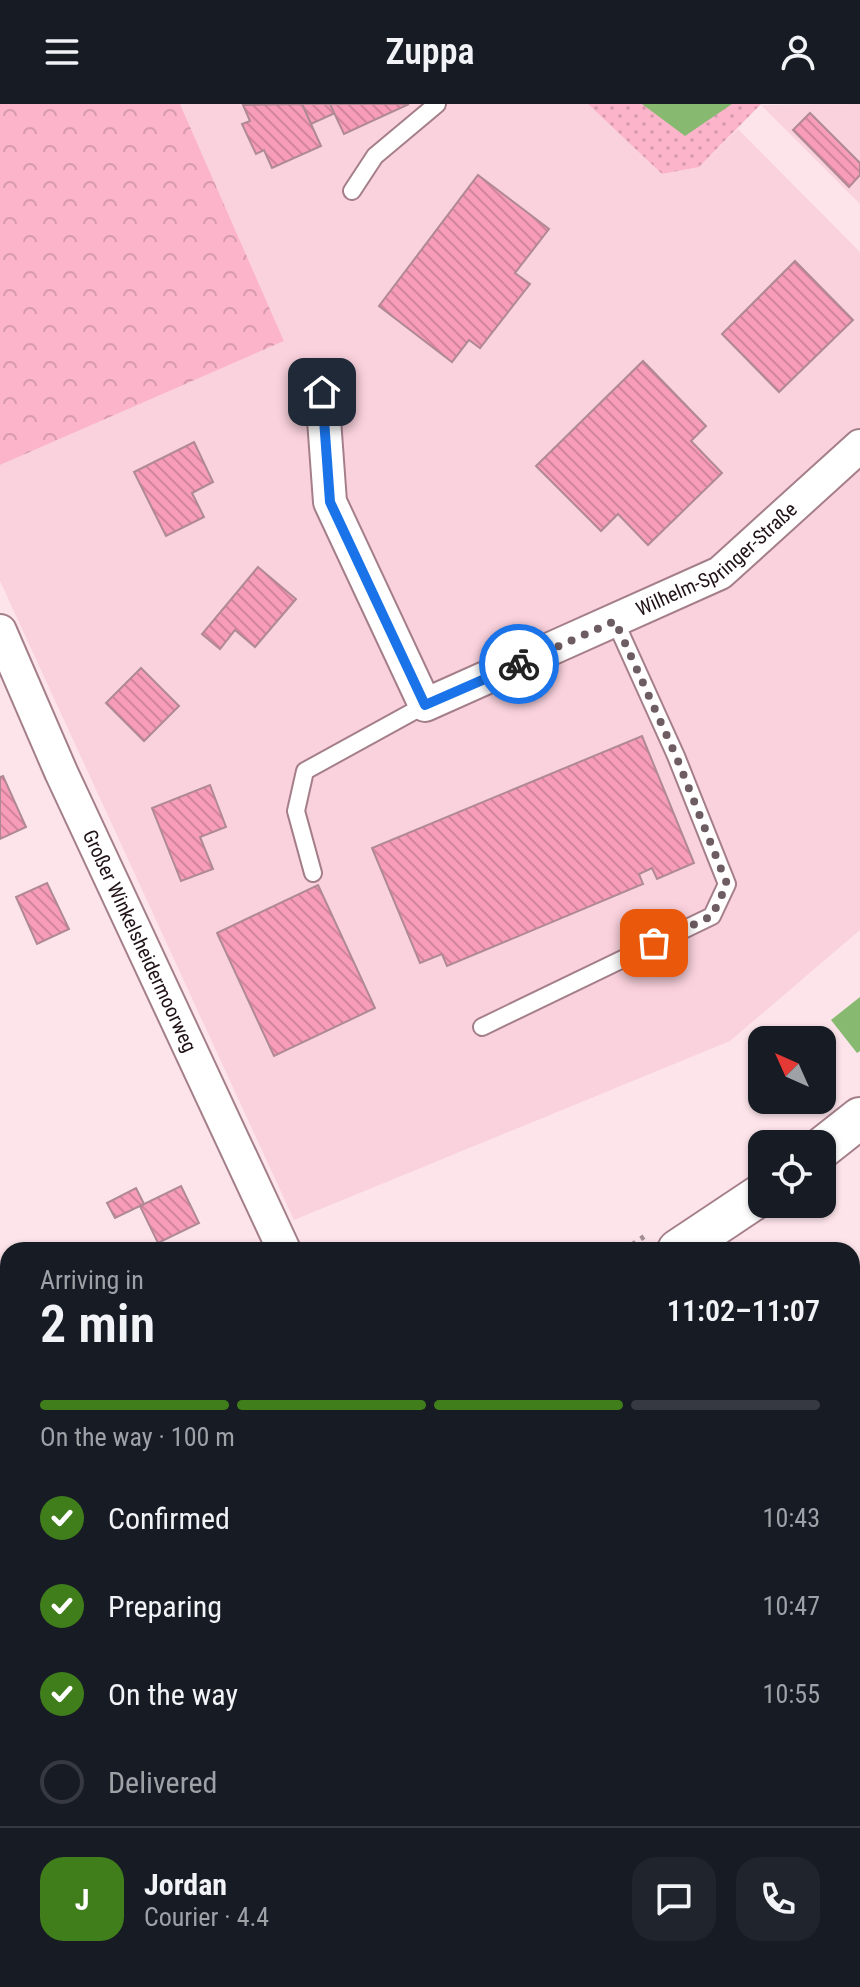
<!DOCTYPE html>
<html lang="en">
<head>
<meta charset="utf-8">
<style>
  body { margin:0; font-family:"Roboto Condensed",sans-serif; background:#20242c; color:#f1f3f6; height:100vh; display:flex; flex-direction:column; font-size:30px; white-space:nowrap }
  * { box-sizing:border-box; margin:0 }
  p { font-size:26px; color:#9ea1a6 }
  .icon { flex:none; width:44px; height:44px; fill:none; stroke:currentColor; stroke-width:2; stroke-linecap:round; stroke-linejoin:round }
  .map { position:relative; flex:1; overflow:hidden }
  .panel { position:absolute; left:0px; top:1138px; width:860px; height:746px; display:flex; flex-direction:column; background:#171b24; border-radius:24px 24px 0 0; box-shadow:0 2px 6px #0004 }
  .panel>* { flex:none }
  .needle { width:52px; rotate:315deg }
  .tools { position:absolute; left:748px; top:922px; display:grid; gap:16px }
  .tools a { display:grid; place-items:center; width:88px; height:88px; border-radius:16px; background:#171b24; box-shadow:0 2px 6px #0004; font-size:40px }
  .pin { position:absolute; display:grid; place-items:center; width:68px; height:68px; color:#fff; margin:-34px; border-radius:16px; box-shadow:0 4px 12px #0006 }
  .courier { position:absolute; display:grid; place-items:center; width:80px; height:80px; margin:-40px; border:6px solid #1a73e8; border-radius:50%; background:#fff; color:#222; box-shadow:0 2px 10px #0007 }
  .summary em { font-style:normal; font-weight:600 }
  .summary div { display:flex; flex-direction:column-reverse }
  .summary { display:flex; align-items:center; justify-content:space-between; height:136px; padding:0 40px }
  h1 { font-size:52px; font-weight:600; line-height:60px }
  .bar { display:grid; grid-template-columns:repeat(4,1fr); gap:12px 8px; align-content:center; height:96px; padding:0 40px }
  .bar i { height:10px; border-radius:6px; background:#363941 }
  .bar .active { background:#407e1b }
  .bar p { grid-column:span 4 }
  .line { display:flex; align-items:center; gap:20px; padding:0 40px; border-top:2px solid #363941 }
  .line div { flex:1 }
  .round { display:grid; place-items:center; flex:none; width:84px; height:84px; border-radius:24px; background:#20242c }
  ol { padding:0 40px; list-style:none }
  li { display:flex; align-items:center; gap:24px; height:88px }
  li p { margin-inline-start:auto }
  li .icon { padding:8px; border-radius:50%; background:#407e1b; color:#fff; stroke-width:4 }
  li:last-child { color:#9ea1a6 }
  li i { width:44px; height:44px; border:4px solid #363941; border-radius:50% }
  header { display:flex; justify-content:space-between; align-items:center; height:104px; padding:0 40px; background:#171b24; font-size:36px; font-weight:600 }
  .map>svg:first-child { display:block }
  .built { fill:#fad2dd }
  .forest { fill:url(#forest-crowns) }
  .park { fill:url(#park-dots) }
  .water { fill:#87b971 }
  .building { fill:url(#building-back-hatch); stroke:#af8994; stroke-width:2 }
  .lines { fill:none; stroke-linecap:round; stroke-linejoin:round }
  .service-casing { stroke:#a47f8a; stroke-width:20 }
  .minor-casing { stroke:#a47f8a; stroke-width:36 }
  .tertiary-casing { stroke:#a47f8a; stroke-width:44 }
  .path { stroke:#a48f95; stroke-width:5; stroke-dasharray:4 6; stroke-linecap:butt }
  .service { stroke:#fff; stroke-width:16 }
  .minor { stroke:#fff; stroke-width:32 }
  .tertiary { stroke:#fff; stroke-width:40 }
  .done { stroke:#6d5c61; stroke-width:8; stroke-dasharray:0 14.4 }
  .route { stroke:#1a73e8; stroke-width:10 }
  .labels { text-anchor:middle; stroke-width:8; stroke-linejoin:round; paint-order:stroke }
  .street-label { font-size:20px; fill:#201217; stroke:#fff }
</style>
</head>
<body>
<header><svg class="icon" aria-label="menu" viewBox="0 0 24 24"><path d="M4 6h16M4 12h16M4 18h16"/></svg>Zuppa<svg class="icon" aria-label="person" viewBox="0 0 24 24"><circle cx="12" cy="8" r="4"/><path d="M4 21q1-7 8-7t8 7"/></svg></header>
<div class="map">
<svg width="860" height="1883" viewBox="0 0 860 1883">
  <defs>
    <pattern id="forest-crowns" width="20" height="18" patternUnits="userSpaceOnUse" patternTransform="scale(2)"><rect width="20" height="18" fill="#fbb4c9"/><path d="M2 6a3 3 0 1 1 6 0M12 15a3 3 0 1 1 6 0" fill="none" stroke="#d79aac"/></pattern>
    <pattern id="park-dots" width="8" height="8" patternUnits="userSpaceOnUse" patternTransform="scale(2)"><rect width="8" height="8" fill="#fbb4c9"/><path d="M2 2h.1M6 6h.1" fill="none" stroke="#d79aac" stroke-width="1.8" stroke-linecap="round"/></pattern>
    <pattern id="building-back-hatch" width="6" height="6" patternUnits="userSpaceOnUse" patternTransform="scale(2)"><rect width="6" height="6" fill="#f79cb9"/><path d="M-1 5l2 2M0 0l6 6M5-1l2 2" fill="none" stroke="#d3859e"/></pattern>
  </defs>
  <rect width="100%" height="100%" fill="#fde4ea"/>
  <g class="built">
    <polygon points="180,0 588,0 662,70 699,63 738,25 860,148 860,826 730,937 294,1116 0,477 0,361 284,237"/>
    <polygon points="860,0 860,100 761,1"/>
  </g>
  <polygon class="forest" points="0,0 180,0 284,237 0,361"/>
  <polygon class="park" points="588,0 761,0 699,63 662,70"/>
  <g class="water">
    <polygon points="642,0 732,0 685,32"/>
    <polygon points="860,893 860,947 857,949 831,916"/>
  </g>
  <g class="building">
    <polygon points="302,0 330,0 335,9 311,20"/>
    <polygon points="302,0 321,42 272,64 264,46 256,50 242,20 250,17 243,1"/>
    <polygon points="330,0 409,0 344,30"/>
    <polygon points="810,9 860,59 860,71 849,83 793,26"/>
    <polygon points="478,71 549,125 515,169 530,180 480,244 469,236 452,258 379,202"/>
    <polygon points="795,157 853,216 779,288 722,230"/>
    <polygon points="643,257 706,322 691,337 722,369 648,441 618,410 601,427 536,362"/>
    <polygon points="194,338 213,378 192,389 204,413 166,432 134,368"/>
    <polygon points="258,463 296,495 255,543 235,526 220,545 202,530"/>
    <polygon points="141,564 179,602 144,637 106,599"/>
    <polygon points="642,632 694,759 657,775 652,764 639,770 643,780 447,862 442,850 420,859 372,744"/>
    <polygon points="3,672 26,723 0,735 0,673"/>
    <polygon points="210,681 226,723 200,733 213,765 181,777 152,704"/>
    <polygon points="47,779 69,825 37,840 16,793"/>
    <polygon points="318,781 375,904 274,952 217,829"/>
    <polygon points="181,1082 199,1119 158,1139 140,1102"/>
    <polygon points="136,1084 144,1100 115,1114 107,1099"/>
    <polygon points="8,1724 8,1774 0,1778 0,1728"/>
    <polygon points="21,1876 114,1876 99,1883 25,1883"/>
    <polygon points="765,1876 783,1876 790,1883 759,1883"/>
  </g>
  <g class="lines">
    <defs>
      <g id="service">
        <polyline points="352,87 375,52 437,0"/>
        <polyline points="313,769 296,707 305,667 425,601"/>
        <polyline points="482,923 712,812 727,780 676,652 615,517"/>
        <polyline points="0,1337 8,1353"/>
      </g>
      <g id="minor">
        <path id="s1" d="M322,288L330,398L425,601L720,469L860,342"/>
        <path id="s2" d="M0,527L61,668L284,1146"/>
        <polyline points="852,1471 860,1470"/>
        <polyline points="852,1756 860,1752"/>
        <polyline points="193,1876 195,1883"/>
        <polyline points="580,1876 586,1883"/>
        <polyline points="662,1883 671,1876"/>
      </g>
      <g id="tertiary">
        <polyline points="822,1044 860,1014"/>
        <polyline points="678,1146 762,1090"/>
        <polyline points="0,1401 8,1400"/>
      </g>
    </defs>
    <use href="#service" class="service-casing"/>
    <use href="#minor" class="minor-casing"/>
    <use href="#tertiary" class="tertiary-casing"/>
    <g class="path">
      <polyline points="781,1040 791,1033"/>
      <polyline points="624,1146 645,1132"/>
    </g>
    <use href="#service" class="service"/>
    <use href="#minor" class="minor"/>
    <use href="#tertiary" class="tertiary"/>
  </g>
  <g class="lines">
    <polyline class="done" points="519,560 615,517 676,652 727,780 712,812 654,839"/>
    <polyline class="route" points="322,288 330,398 425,601 519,560"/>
  </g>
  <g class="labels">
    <g class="street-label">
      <text dy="7" stroke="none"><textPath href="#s1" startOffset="662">Wilhelm-Springer-Straße</textPath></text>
      <text dy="7" stroke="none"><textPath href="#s2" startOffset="340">Großer Winkelsheidermoorweg</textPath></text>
    </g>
  </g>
</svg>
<div class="tools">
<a><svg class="needle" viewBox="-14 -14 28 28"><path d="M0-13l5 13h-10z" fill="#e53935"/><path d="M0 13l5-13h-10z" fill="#9ea1a6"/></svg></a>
<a><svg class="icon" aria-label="locate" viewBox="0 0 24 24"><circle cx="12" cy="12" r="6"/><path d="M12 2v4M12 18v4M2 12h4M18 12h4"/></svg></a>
</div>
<div class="pin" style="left:654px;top:839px;background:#ea580c"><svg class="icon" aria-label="bag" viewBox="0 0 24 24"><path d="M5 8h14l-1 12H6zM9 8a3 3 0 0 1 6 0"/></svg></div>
<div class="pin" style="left:322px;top:288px;background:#1f2937"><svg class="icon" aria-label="home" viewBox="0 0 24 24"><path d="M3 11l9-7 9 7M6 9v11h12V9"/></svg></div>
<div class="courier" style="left:519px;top:560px"><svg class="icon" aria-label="bike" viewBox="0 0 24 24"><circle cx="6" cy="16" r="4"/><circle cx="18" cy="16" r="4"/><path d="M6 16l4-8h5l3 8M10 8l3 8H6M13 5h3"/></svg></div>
<section class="panel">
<div class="summary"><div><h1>2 min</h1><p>Arriving in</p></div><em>11:02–11:07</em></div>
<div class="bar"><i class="active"></i><i class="active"></i><i class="active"></i><i></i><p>On the way · 100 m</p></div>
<ol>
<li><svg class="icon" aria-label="check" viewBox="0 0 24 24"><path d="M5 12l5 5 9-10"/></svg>Confirmed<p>10:43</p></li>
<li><svg class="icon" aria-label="check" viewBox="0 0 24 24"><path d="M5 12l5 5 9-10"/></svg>Preparing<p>10:47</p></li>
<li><svg class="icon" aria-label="check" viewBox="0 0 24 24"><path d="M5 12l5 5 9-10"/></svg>On the way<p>10:55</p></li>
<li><i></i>Delivered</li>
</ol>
<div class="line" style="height:144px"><b class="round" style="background:#407e1b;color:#fff">J</b><div><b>Jordan</b><p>Courier · 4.4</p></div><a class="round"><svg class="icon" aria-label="chat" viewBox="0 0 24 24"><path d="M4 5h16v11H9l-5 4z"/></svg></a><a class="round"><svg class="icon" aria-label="phone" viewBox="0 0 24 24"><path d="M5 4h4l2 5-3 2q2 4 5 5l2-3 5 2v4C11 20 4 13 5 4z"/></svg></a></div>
</section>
</div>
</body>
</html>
